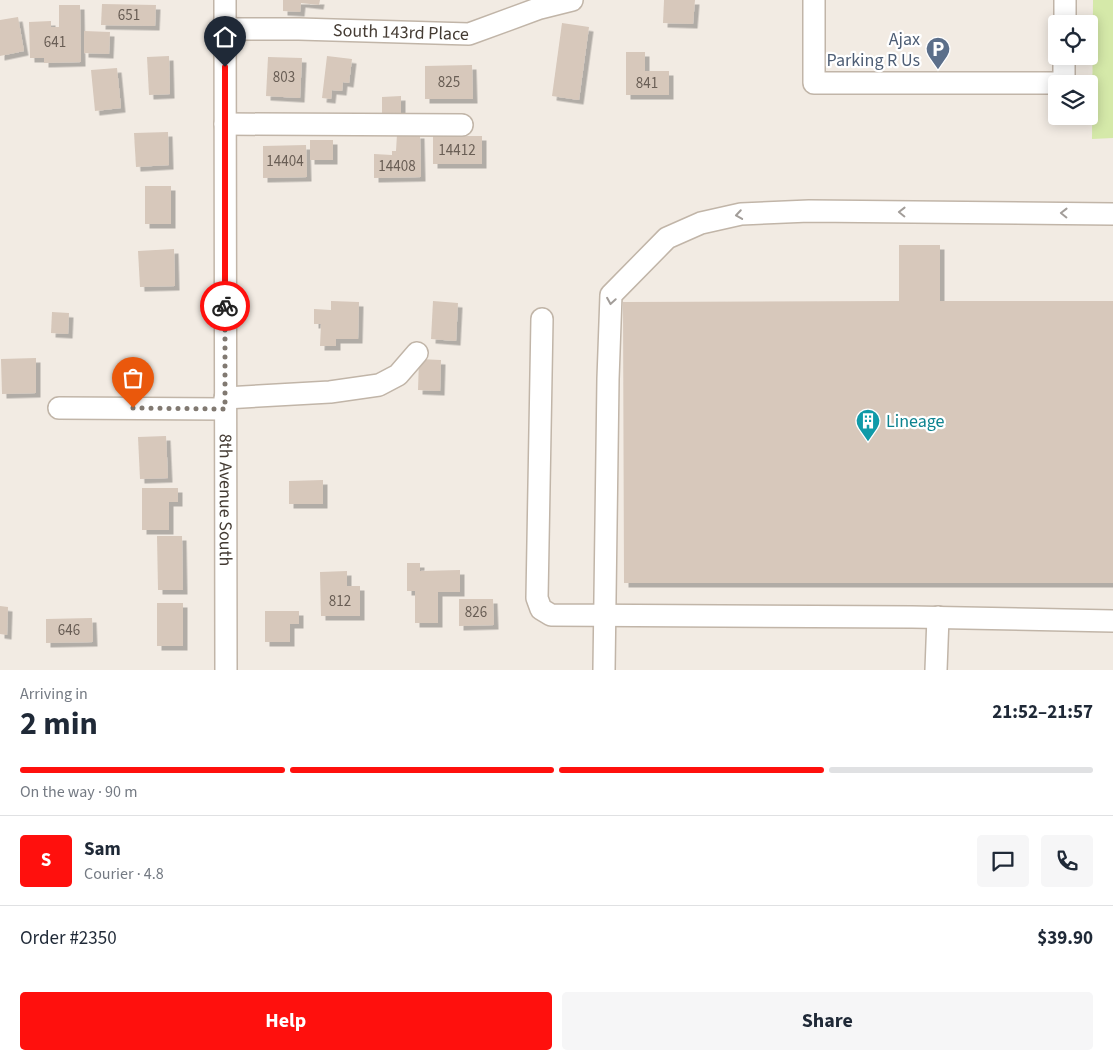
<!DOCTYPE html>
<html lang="en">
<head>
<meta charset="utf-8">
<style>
  body { margin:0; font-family:"Source Sans 3",sans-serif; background:#f6f6f7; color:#1f2937; height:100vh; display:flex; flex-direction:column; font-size:19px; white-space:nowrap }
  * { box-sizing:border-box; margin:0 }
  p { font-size:16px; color:#747a83 }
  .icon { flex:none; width:28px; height:28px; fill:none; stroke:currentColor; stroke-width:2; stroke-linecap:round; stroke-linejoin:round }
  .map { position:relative; height:670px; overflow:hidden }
  .panel { display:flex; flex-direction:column; background:#fff; flex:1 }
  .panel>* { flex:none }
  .buttons { position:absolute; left:1048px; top:15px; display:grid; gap:10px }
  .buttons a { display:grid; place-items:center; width:50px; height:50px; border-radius:5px; background:#fff; box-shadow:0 2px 12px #0003; font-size:25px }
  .pin { position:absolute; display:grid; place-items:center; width:42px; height:42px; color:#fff; margin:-51px -21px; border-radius:50% 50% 50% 0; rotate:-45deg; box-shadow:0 0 5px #0007 }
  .pin .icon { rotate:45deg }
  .courier { position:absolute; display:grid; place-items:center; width:50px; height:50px; margin:-25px; border:4px solid #ff100d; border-radius:50%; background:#fff; color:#222; box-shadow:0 1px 6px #0007 }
  .headline em { font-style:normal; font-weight:700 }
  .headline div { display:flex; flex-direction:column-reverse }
  .headline { display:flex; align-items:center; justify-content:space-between; height:85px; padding:0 20px }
  h1 { font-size:32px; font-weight:700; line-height:38px }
  .bar { display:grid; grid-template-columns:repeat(4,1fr); gap:8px 5px; align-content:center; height:60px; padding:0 20px }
  .bar i { height:6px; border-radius:4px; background:#e0e1e3 }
  .bar .current { background:#ff100d }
  .bar p { grid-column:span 4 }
  .line { display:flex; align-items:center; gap:12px; padding:0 20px; border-top:1px solid #e0e1e3 }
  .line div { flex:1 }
  .round { display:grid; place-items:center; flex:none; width:52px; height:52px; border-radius:5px; background:#f6f6f7 }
  .action { display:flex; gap:10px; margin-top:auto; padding:10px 20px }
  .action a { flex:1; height:58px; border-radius:5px; background:#ff100d; color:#fff; font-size:20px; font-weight:700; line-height:58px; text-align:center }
  .action a+a { background:#f6f6f7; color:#1f2937 }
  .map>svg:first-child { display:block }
  .green { fill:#d5e9a9 }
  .building { fill:#d7c8bb; filter:url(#shadow) }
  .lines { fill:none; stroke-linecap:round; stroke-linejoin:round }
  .minor-casing { stroke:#c1b5a8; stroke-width:24 }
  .minor { stroke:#fff; stroke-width:21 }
  .oneway { stroke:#a29d99 }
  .done { stroke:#817971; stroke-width:5; stroke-dasharray:0 9 }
  .route { stroke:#ff100d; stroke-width:6 }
  .labels { text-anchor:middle; stroke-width:4.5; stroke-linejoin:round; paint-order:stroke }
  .number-label { font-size:15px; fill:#695e55 }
  .street-label { font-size:18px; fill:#443b33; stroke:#fff }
  .service-label { font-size:18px; fill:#4e5e75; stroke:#fff; text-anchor:end }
  .culture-label { font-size:18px; fill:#0d838f; stroke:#fff; text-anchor:start }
</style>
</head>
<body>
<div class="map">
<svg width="1113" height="670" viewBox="0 0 1113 670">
  <defs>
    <filter id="shadow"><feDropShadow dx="4.5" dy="4.5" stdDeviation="0" flood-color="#0004"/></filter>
  </defs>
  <rect width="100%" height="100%" fill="#f2ebe3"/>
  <polygon class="green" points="1093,0 1113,0 1113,138 1092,139"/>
  <g class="building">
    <polygon points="283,0 320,0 319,5 301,3 300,12 283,11"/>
    <polygon points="664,0 695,0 693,24 663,23"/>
    <polygon points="102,4 156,5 155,26 101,25"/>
    <polygon points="59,5 80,5 81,62 44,63 44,58 30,58 29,22 51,21 51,27 59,27"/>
    <polygon points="18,17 24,51 0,56 0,20"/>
    <polygon points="562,23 589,27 579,100 552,96"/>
    <polygon points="84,31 110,32 109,54 84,53"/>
    <polygon points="626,52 645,52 645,71 669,71 669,95 626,95"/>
    <polygon points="169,56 170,94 149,95 147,57"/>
    <polygon points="327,56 352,59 349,83 343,82 342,91 332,90 331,99 322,98"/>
    <polygon points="268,57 302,58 300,98 266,96"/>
    <polygon points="472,65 473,99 425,99 425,66"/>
    <polygon points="117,68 121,108 95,111 91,70"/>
    <polygon points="401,96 401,118 382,118 382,97"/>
    <polygon points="168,132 169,165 136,167 134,133"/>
    <polygon points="397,134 420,134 421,177 374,178 374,154 392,155 392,151 396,151"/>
    <rect x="433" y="136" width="49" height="28"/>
    <rect x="310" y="140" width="23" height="20"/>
    <polygon points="306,145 307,177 263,178 263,146"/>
    <rect x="145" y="186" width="26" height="38"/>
    <polygon points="899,245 940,245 940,301 1113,301 1113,583 624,583 623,302 899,301"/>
    <polygon points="174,249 175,286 140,287 138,251"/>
    <polygon points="331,301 359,302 358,339 336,339 336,346 320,346 321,324 314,324 314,309 331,310"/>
    <polygon points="433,301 458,303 456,341 431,339"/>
    <polygon points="52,312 69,313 68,334 51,333"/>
    <polygon points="36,358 36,393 2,394 1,359"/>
    <polygon points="419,359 441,360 440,391 418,390"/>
    <polygon points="166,436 168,478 140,479 138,437"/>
    <polygon points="323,480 323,504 289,504 289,481"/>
    <polygon points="142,488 178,488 178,502 169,502 169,530 142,530"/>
    <polygon points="157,536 182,536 183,590 158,590"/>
    <polygon points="407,563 420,563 420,571 460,570 460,592 438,592 438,623 415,623 415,591 407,591"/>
    <polygon points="347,571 347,586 360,586 360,616 321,616 320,572"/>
    <polygon points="459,599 493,599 494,625 459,626"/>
    <rect x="157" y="603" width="26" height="43"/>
    <polygon points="0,606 8,607 7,635 0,634"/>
    <polygon points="265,611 299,611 299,624 290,624 290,642 265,642"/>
    <polygon points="92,618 93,642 46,643 46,619"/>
  </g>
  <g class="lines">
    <defs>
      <g id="minor">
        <path id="s1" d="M225,0L226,670"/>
        <polyline points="814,0 814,83 1064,83 1064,56"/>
        <polyline points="1065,24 1065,0"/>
        <path id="s2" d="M225,29H299L469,34L540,8L572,0"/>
        <polyline points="225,124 462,125"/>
        <polyline points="542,319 537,598 541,609 551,615 912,617 1113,621"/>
        <polyline points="225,398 330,392 379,385 398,375 417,353"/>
        <polyline points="59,408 225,409"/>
        <polyline points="604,670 608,379 611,295 667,238 701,223 741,214 809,211 1113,214"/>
        <polyline points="936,670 938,617"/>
      </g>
    </defs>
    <use href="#minor" class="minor-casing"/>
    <use href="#minor" class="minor"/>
  </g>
  <defs><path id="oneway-chevron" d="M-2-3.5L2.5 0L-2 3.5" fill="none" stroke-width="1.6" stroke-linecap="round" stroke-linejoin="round" transform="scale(1.25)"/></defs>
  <g class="oneway">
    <use href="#oneway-chevron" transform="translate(902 212) rotate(-179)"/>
    <use href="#oneway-chevron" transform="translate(1064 213) rotate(-179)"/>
    <use href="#oneway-chevron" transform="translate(739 215) rotate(171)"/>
    <use href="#oneway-chevron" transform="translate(611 301) rotate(99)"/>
  </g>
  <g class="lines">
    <polyline class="done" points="133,408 225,409 225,306"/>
    <polyline class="route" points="225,67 225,306"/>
  </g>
  <defs>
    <symbol id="parking-pin" viewBox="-11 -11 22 30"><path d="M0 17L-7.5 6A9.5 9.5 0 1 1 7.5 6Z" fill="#5c6f8a" stroke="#fff"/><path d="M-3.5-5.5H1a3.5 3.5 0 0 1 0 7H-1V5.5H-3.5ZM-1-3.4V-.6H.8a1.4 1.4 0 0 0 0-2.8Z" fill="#fff"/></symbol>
    <symbol id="building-pin" viewBox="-11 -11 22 30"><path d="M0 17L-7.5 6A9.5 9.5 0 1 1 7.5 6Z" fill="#0f9aa8" stroke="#fff"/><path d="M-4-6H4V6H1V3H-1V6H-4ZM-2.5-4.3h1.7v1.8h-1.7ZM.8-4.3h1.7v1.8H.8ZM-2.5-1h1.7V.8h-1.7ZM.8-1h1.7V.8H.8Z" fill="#fff"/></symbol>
  </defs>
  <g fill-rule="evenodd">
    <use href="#parking-pin" x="924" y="35" width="28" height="38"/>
    <use href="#building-pin" x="854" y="407" width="28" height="38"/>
  </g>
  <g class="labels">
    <g class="number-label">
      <text x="129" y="20">651</text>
      <text x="55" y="47">641</text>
      <text x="284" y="82">803</text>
      <text x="449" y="87">825</text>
      <text x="647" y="88">841</text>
      <text x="457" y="155">14412</text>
      <text x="285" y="166">14404</text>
      <text x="397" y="171">14408</text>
      <text x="340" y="606">812</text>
      <text x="476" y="617">826</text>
      <text x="69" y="635">646</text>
    </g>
    <g class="street-label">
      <text dy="6" stroke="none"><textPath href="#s2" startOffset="176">South 143rd Place</textPath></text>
      <text dy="6" stroke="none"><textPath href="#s1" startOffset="500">8th Avenue South</textPath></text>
    </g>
    <g class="service-label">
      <text x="920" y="45">Ajax<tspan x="920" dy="21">Parking R Us</tspan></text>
    </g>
    <g class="culture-label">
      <text x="886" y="427">Lineage</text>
    </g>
  </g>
</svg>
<div class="buttons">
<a><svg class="icon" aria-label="locate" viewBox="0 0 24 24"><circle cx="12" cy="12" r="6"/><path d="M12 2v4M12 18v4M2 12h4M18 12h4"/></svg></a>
<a><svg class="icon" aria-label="layers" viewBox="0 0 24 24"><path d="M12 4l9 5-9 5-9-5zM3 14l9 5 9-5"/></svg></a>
</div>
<div class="pin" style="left:133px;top:408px;background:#ea580c"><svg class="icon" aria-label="bag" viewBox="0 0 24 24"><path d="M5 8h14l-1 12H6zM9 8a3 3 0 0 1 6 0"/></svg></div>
<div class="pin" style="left:225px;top:67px;background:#1f2937"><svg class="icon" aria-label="home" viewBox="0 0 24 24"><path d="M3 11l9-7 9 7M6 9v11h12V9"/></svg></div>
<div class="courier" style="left:225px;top:306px"><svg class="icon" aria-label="bike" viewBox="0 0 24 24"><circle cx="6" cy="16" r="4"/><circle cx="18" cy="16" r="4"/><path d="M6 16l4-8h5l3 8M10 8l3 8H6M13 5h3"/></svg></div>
</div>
<section class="panel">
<div class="headline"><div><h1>2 min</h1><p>Arriving in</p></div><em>21:52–21:57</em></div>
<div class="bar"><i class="current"></i><i class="current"></i><i class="current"></i><i></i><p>On the way · 90 m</p></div>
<div class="line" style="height:90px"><b class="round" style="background:#ff100d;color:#fff">S</b><div><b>Sam</b><p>Courier · 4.8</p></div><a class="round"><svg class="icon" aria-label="chat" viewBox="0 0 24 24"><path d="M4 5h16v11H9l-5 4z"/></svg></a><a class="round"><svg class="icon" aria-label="phone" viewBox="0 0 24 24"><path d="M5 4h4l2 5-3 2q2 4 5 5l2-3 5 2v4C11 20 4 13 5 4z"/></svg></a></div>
<div class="line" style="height:65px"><div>Order #2350</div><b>$39.90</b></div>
<div class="action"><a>Help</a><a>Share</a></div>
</section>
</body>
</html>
